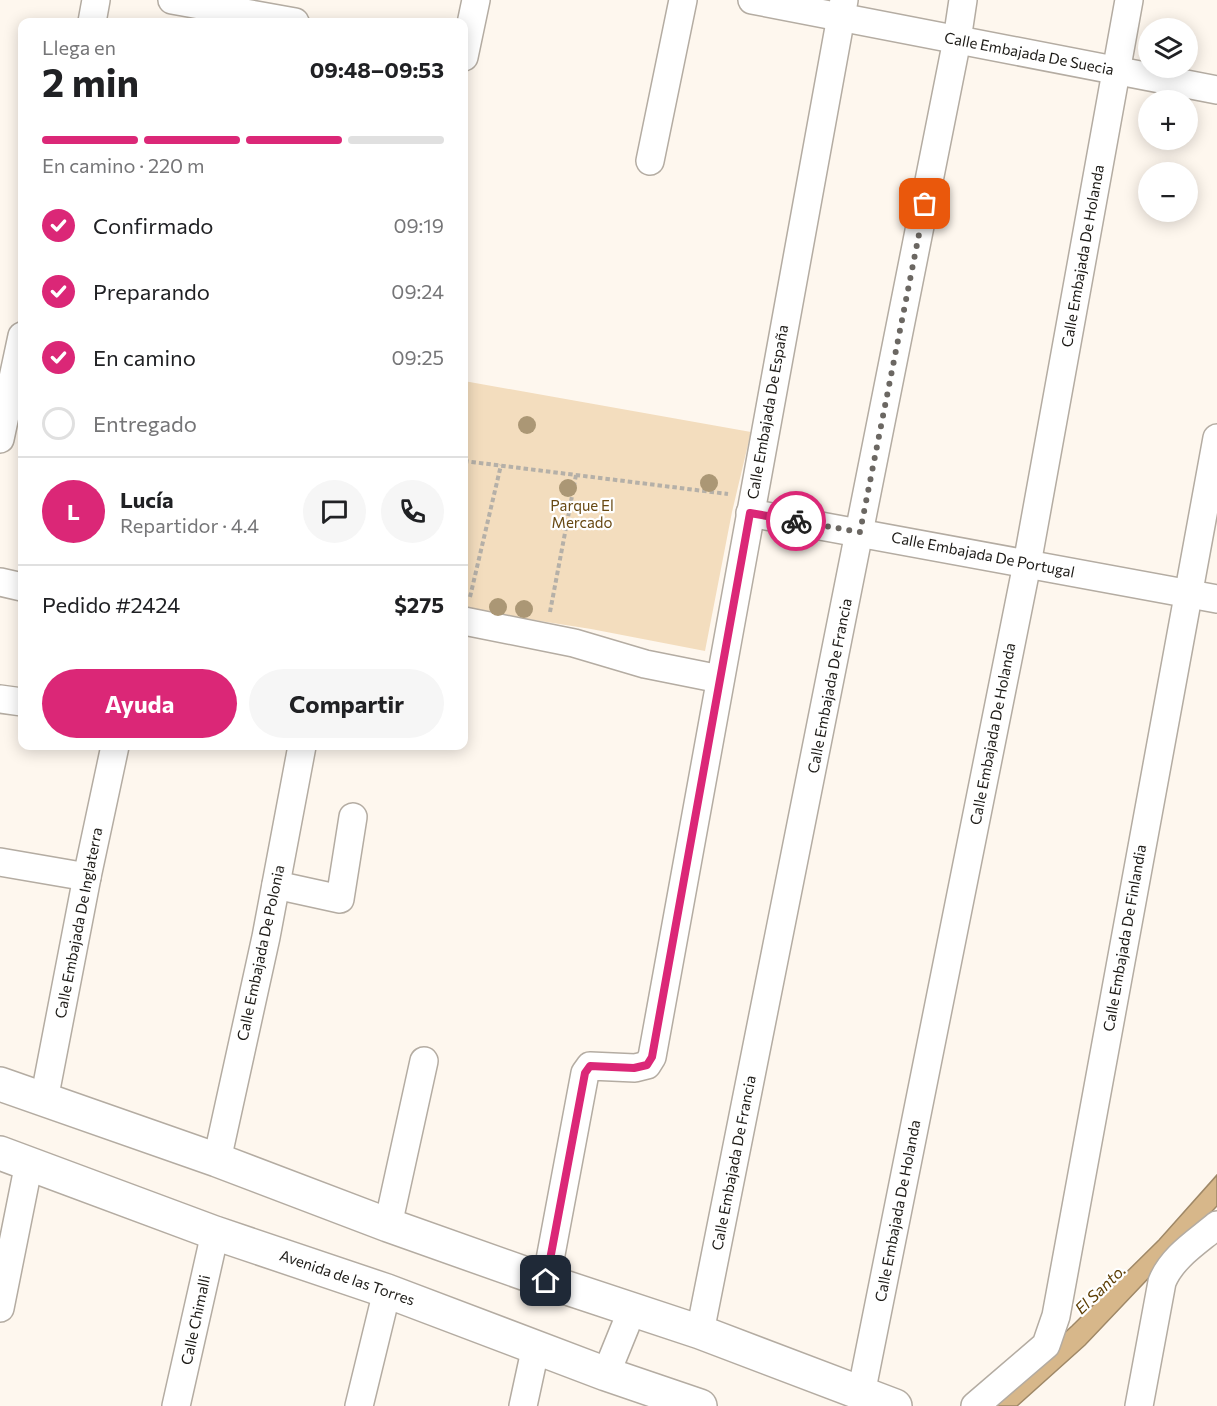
<!DOCTYPE html>
<html lang="es">
<head>
<meta charset="utf-8">
<style>
  body { margin:0; font-family:Commissioner,sans-serif; background:#f6f6f6; color:#202124; height:100vh; display:flex; flex-direction:column; font-size:22px; white-space:nowrap }
  * { box-sizing:border-box; margin:0 }
  p { font-size:20px; color:#757577 }
  .icon { flex:none; width:33px; height:33px; fill:none; stroke:currentColor; stroke-width:2; stroke-linecap:round; stroke-linejoin:round }
  .map { position:relative; flex:1; overflow:hidden }
  .side { position:absolute; left:18px; top:18px; width:450px; height:732px; display:flex; flex-direction:column; background:#fff; border-radius:12px; box-shadow:0 3px 15px #0003 }
  .side>* { flex:none }
  .fabs { position:absolute; left:1138px; top:18px; display:grid; gap:12px }
  .fabs a { display:grid; place-items:center; width:60px; height:60px; border-radius:50%; background:#fff; box-shadow:0 3px 15px #0003; font-size:30px }
  .pin { position:absolute; display:grid; place-items:center; width:51px; height:51px; color:#fff; margin:-26px; border-radius:12px; box-shadow:0 3px 9px #0006 }
  .courier { position:absolute; display:grid; place-items:center; width:60px; height:60px; margin:-30px; border:4px solid #db2777; border-radius:50%; background:#fff; color:#222; box-shadow:0 2px 8px #0007 }
  .headline em { font-style:normal; font-weight:700 }
  .headline div { display:flex; flex-direction:column-reverse }
  .headline { display:flex; align-items:center; justify-content:space-between; height:102px; padding:0 24px }
  h1 { font-size:39px; font-weight:700; line-height:45px }
  .bar { display:grid; grid-template-columns:repeat(4,1fr); gap:9px 6px; align-content:center; height:72px; padding:0 24px }
  .bar i { height:8px; border-radius:4px; background:#e0e0e0 }
  .bar .current { background:#db2777 }
  .bar p { grid-column:span 4 }
  .line { display:flex; align-items:center; gap:15px; padding:0 24px; border-top:2px solid #e0e0e0 }
  .line div { flex:1 }
  .round { display:grid; place-items:center; flex:none; width:63px; height:63px; border-radius:32px; background:#f6f6f6 }
  ol { padding:0 24px; list-style:none }
  li { display:flex; align-items:center; gap:18px; height:66px }
  li p { margin-inline-start:auto }
  li .icon { padding:6px; border-radius:50%; background:#db2777; color:#fff; stroke-width:4 }
  li:last-child { color:#757577 }
  li i { width:33px; height:33px; border:3px solid #e0e0e0; border-radius:50% }
  .cta { display:flex; gap:12px; margin-top:auto; padding:12px 24px }
  .cta a { flex:1; height:69px; border-radius:36px; background:#db2777; color:#fff; font-size:24px; font-weight:700; line-height:69px; text-align:center }
  .cta a+a { background:#f6f6f6; color:#202124 }
  .map>svg:first-child { display:block }
  .green { fill:#f3ddbe }
  .water { fill:#d7b78a; stroke:#9f8867; stroke-width:1.5 }
  .lines { fill:none; stroke-linecap:round; stroke-linejoin:round }
  .minor-casing { stroke:#b4aca2; stroke-width:30 }
  .major-casing { stroke:#b4aca2; stroke-width:36 }
  .path { stroke:#b5b0a8; stroke-width:4; stroke-dasharray:4.5 3; stroke-linecap:butt }
  .minor { stroke:#fff; stroke-width:27 }
  .major { stroke:#fff; stroke-width:33 }
  .tree { fill:#ab9775 }
  .done { stroke:#6b6762; stroke-width:6; stroke-dasharray:0 10.8 }
  .route { stroke:#db2777; stroke-width:8 }
  .labels { text-anchor:middle; stroke-width:4.5; stroke-linejoin:round; paint-order:stroke }
  .street-label { font-size:15px; fill:#1c1a16; stroke:#fff }
  .park-label { font-size:15px; fill:#674812; stroke:#fff }
  .water-label { font-size:16px; font-style:italic; fill:#5d3e04; stroke:#fff }
</style>
</head>
<body>
<div class="map">
<svg width="1217" height="1406" viewBox="0 0 1217 1406">
  <rect width="100%" height="100%" fill="#fef7ee"/>
  <polygon class="green" points="464,381 751,432 732,512 705,651 591,629 464,609"/>
  <polygon class="water" points="1217,1175 1217,1206 1085,1345 1017,1406 985,1406 1072,1326 1159,1240"/>
  <g class="lines">
    <defs>
      <g id="minor">
        <polyline points="172,0 295,22"/>
        <polyline points="752,0 1217,90"/>
        <polyline points="92,22 96,0"/>
        <polyline points="464,57 476,0"/>
        <polyline points="650,161 683,0"/>
        <polyline points="0,439 22,336"/>
        <polyline points="750,513 1217,599"/>
        <polyline points="0,582 22,587"/>
        <polyline points="464,621 574,643 645,664 720,679"/>
        <polyline points="0,699 22,702"/>
        <polyline points="0,862 87,877"/>
        <polyline points="276,885 340,899 353,817"/>
        <polyline points="44,1100 87,877 115,746"/>
        <polyline points="217,1160 266,937 302,746"/>
        <polyline points="388,1225 424,1061"/>
        <polyline points="546,1281 585,1073 590,1066 635,1068 647,1065 652,1057 844,0"/>
        <polyline points="0,1308 29,1163"/>
        <polyline points="700,1332 957,40 963,0"/>
        <polyline points="606,1374 632,1310"/>
        <polyline points="861,1394 1027,564 1129,0"/>
        <polyline points="176,1406 215,1233"/>
        <polyline points="359,1406 387,1291"/>
        <polyline points="523,1406 536,1346"/>
        <polyline points="975,1406 1046,1345 1056,1316 1217,438"/>
        <path d="M1139,1406L1162,1282C1172,1257 1197,1242 1217,1225"/>
      </g>
      <g id="major">
        <polyline points="0,1084 217,1160 388,1225 546,1281 700,1332 895,1406"/>
        <polyline points="0,1153 215,1233 387,1291 606,1374 700,1406"/>
      </g>
    </defs>
    <use href="#minor" class="minor-casing"/>
    <use href="#major" class="major-casing"/>
    <g class="path">
      <polyline points="464,461 728,494"/>
      <polyline points="470,597 501,465"/>
      <polyline points="550,612 576,475"/>
    </g>
    <use href="#minor" class="minor"/>
    <use href="#major" class="major"/>
  </g>
  <g class="tree">
    <circle cx="527" cy="425" r="9"/>
    <circle cx="709" cy="483" r="9"/>
    <circle cx="568" cy="488" r="9"/>
    <circle cx="498" cy="607" r="9"/>
    <circle cx="524" cy="609" r="9"/>
  </g>
  <g class="lines">
    <polyline class="done" points="796,521 860,532 925,204"/>
    <polyline class="route" points="546,1281 585,1073 590,1066 634,1068 647,1065 652,1057 750,513 796,521"/>
  </g>
  <g class="labels">
    <g class="street-label">
      <text transform="translate(1029 54) rotate(11)" y="5">Calle Embajada De Suecia</text>
      <text transform="translate(1083 256) rotate(-80)" y="5">Calle Embajada De Holanda</text>
      <text transform="translate(768 412) rotate(-80)" y="5">Calle Embajada De España</text>
      <text transform="translate(983 555) rotate(11)" y="5">Calle Embajada De Portugal</text>
      <text transform="translate(830 686) rotate(-79)" y="5">Calle Embajada De Francia</text>
      <text transform="translate(993 734) rotate(-79)" y="5">Calle Embajada De Holanda</text>
      <text transform="translate(79 923) rotate(-79)" y="5">Calle Embajada De Inglaterra</text>
      <text transform="translate(1125 938) rotate(-80)" y="5">Calle Embajada De Finlandia</text>
      <text transform="translate(261 953) rotate(-78)" y="5">Calle Embajada De Polonia</text>
      <text transform="translate(734 1163) rotate(-79)" y="5">Calle Embajada De Francia</text>
      <text transform="translate(898 1211) rotate(-79)" y="5">Calle Embajada De Holanda</text>
      <text transform="translate(347 1278) rotate(19)" y="5">Avenida de las Torres</text>
      <text transform="translate(196 1320) rotate(-78)" y="5">Calle Chimalli</text>
    </g>
    <g class="park-label">
      <text x="582" y="511">Parque El<tspan x="582" dy="17">Mercado</tspan></text>
    </g>
    <g class="water-label">
      <text transform="translate(1100 1289) rotate(-44)" y="6">El Santo.</text>
    </g>
  </g>
</svg>
<div class="fabs">
<a><svg class="icon" aria-label="layers" viewBox="0 0 24 24"><path d="M12 4l9 5-9 5-9-5zM3 14l9 5 9-5"/></svg></a>
<a>+</a>
<a>−</a>
</div>
<div class="pin" style="left:925px;top:204px;background:#ea580c"><svg class="icon" aria-label="bag" viewBox="0 0 24 24"><path d="M5 8h14l-1 12H6zM9 8a3 3 0 0 1 6 0"/></svg></div>
<div class="pin" style="left:546px;top:1281px;background:#1f2937"><svg class="icon" aria-label="home" viewBox="0 0 24 24"><path d="M3 11l9-7 9 7M6 9v11h12V9"/></svg></div>
<div class="courier" style="left:796px;top:521px"><svg class="icon" aria-label="bike" viewBox="0 0 24 24"><circle cx="6" cy="16" r="4"/><circle cx="18" cy="16" r="4"/><path d="M6 16l4-8h5l3 8M10 8l3 8H6M13 5h3"/></svg></div>
<section class="side">
<div class="headline"><div><h1>2 min</h1><p>Llega en</p></div><em>09:48–09:53</em></div>
<div class="bar"><i class="current"></i><i class="current"></i><i class="current"></i><i></i><p>En camino · 220 m</p></div>
<ol>
<li><svg class="icon" aria-label="check" viewBox="0 0 24 24"><path d="M5 12l5 5 9-10"/></svg>Confirmado<p>09:19</p></li>
<li><svg class="icon" aria-label="check" viewBox="0 0 24 24"><path d="M5 12l5 5 9-10"/></svg>Preparando<p>09:24</p></li>
<li><svg class="icon" aria-label="check" viewBox="0 0 24 24"><path d="M5 12l5 5 9-10"/></svg>En camino<p>09:25</p></li>
<li><i></i>Entregado</li>
</ol>
<div class="line" style="height:108px"><b class="round" style="background:#db2777;color:#fff">L</b><div><b>Lucía</b><p>Repartidor · 4.4</p></div><a class="round"><svg class="icon" aria-label="chat" viewBox="0 0 24 24"><path d="M4 5h16v11H9l-5 4z"/></svg></a><a class="round"><svg class="icon" aria-label="phone" viewBox="0 0 24 24"><path d="M5 4h4l2 5-3 2q2 4 5 5l2-3 5 2v4C11 20 4 13 5 4z"/></svg></a></div>
<div class="line" style="height:78px"><div>Pedido #2424</div><b>$275</b></div>
<div class="cta"><a>Ayuda</a><a>Compartir</a></div>
</section>
</div>
</body>
</html>
